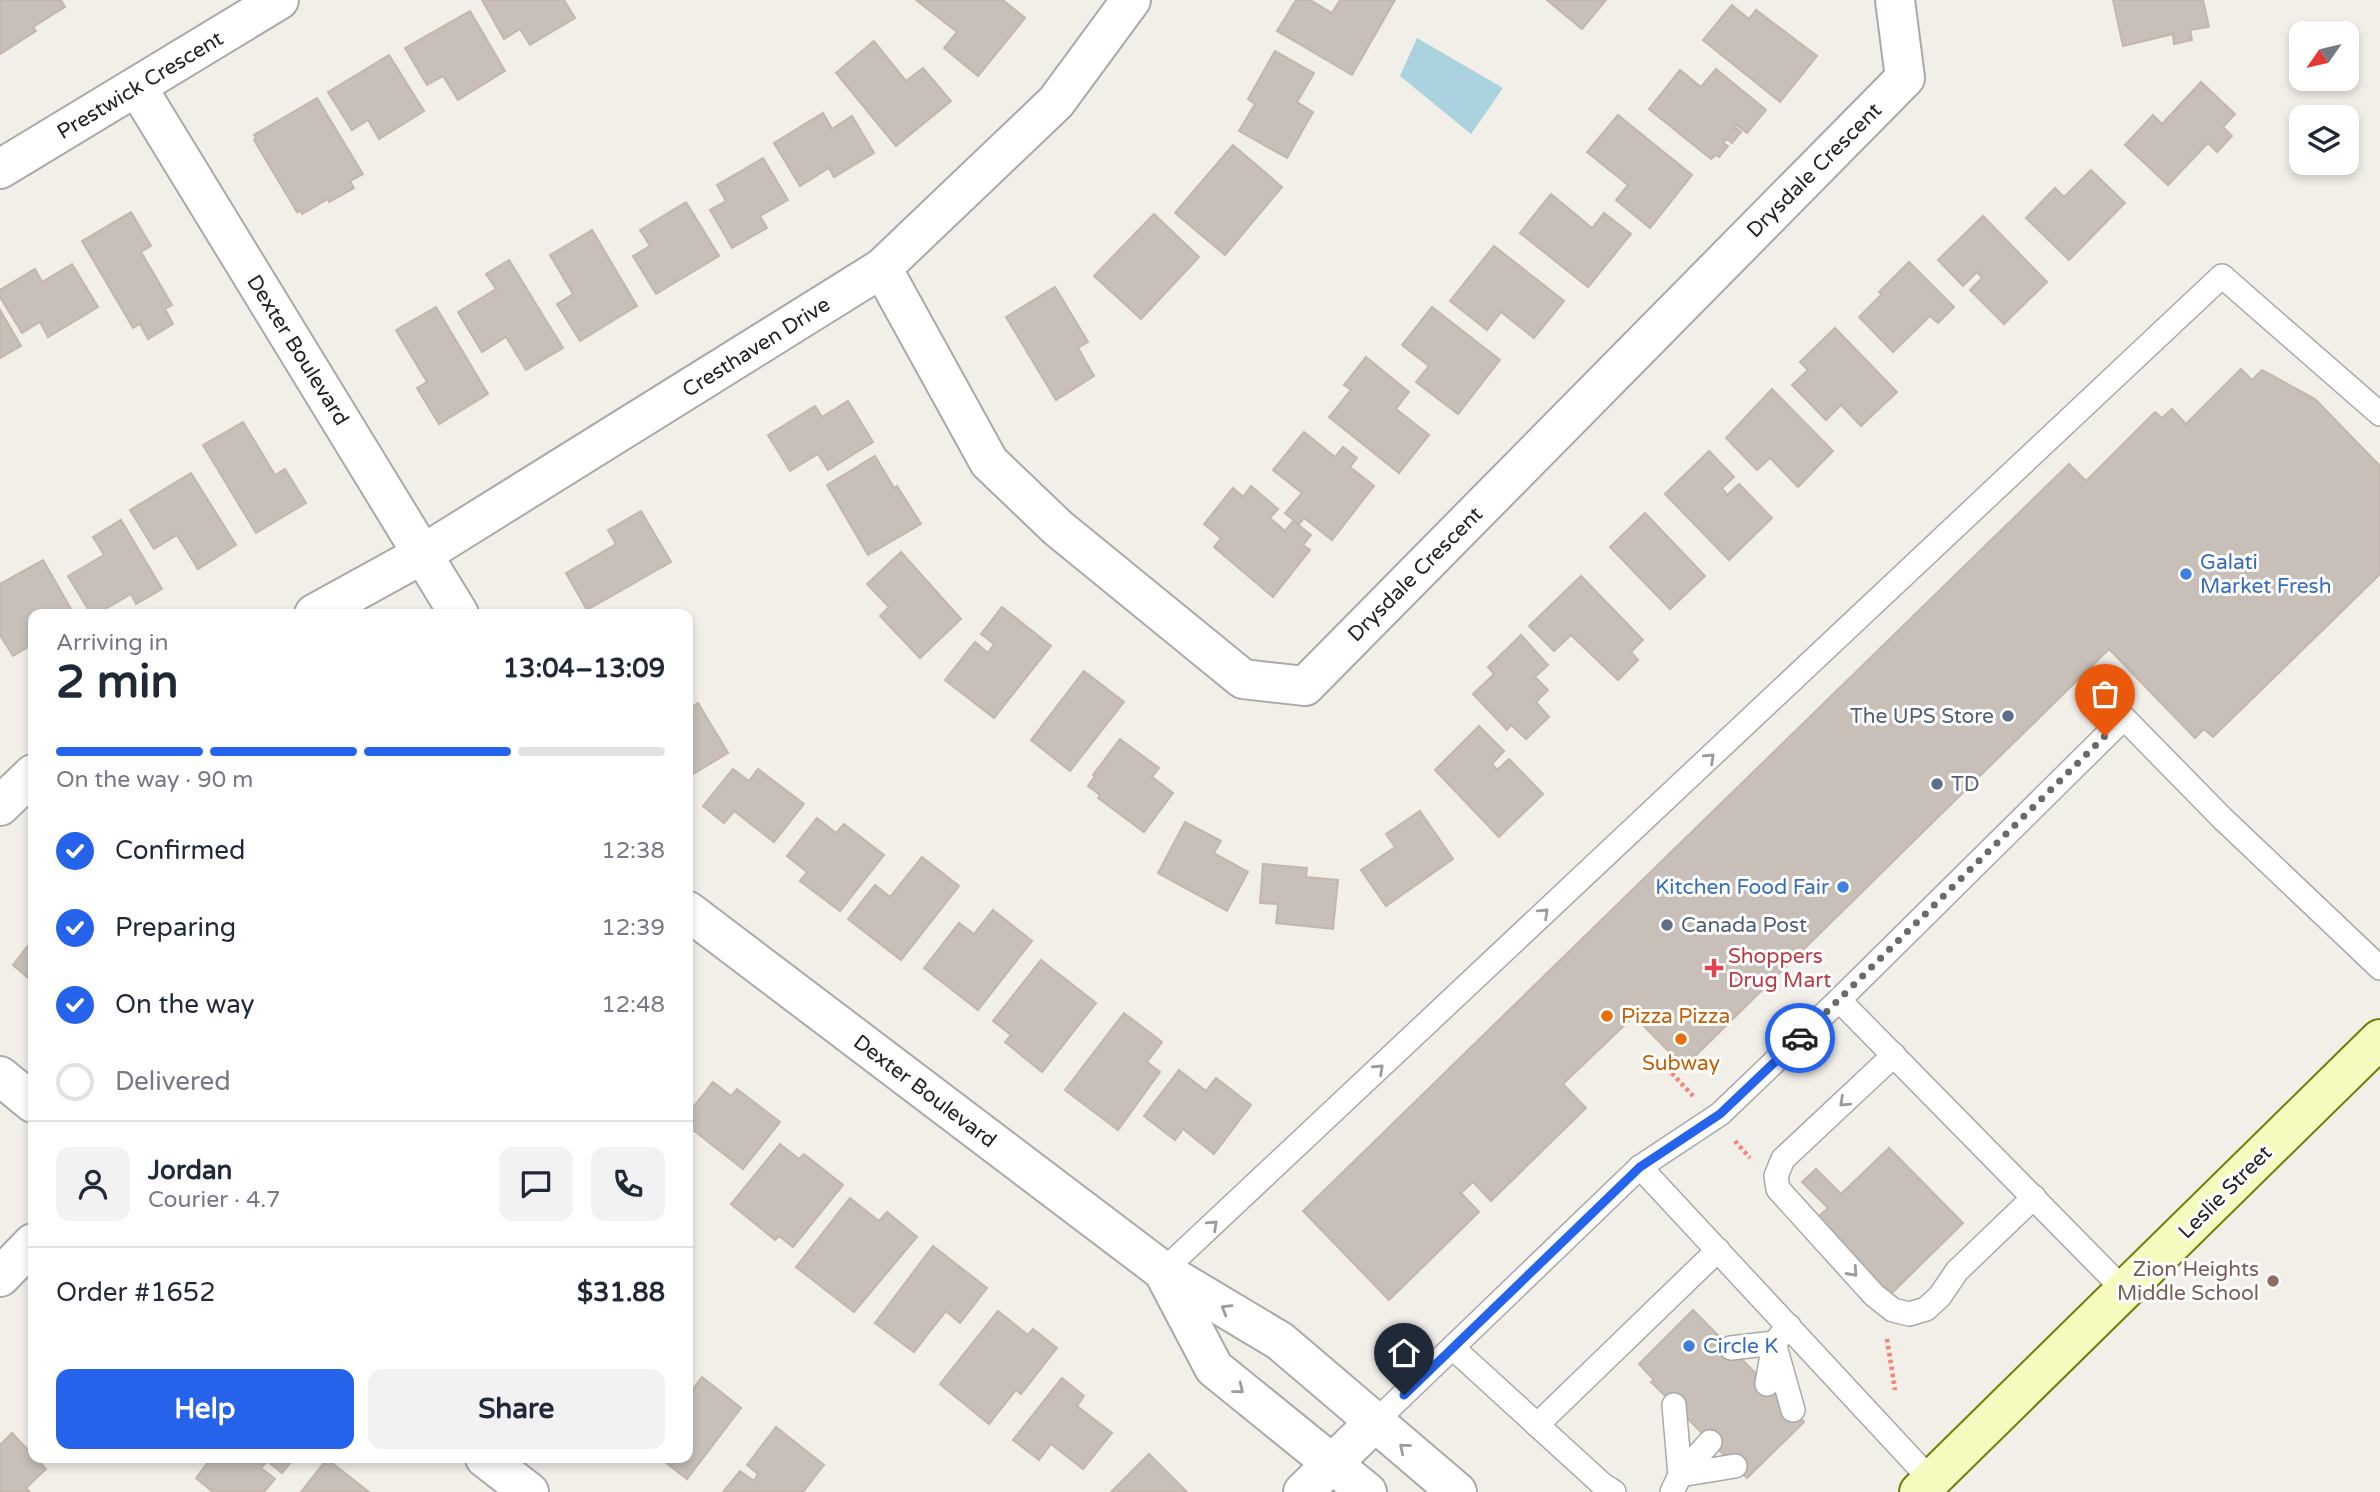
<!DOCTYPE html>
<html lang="en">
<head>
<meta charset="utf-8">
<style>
  body { margin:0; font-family:"Varela Round",sans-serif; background:#f2f2f3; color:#1f2937; height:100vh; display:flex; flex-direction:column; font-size:26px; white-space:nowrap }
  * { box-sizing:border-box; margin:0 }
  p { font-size:23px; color:#747a83 }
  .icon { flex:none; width:38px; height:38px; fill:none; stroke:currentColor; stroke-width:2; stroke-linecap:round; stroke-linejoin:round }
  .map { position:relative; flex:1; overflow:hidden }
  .drawer { position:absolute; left:28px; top:609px; width:665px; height:854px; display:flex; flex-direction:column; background:#fff; border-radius:14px; box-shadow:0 4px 10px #0003 }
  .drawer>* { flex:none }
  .needle { width:46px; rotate:236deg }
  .controls { position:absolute; left:2289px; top:21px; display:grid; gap:14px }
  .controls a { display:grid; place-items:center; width:70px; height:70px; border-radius:14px; background:#fff; box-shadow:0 4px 10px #0003; font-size:35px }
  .pin { position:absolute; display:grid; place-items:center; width:60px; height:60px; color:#fff; margin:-72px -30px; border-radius:50% 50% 50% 0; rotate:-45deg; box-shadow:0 0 7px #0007 }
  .pin .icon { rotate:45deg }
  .courier { position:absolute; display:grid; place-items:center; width:70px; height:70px; margin:-35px; border:5px solid #2563eb; border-radius:50%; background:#fff; color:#222; box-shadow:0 2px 9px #0007 }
  .head em { font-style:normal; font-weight:700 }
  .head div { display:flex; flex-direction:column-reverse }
  .head { display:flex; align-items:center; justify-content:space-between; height:119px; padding:0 28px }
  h1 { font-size:46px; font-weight:700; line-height:52px }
  .bar { display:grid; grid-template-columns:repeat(4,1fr); gap:10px 7px; align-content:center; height:84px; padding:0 28px }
  .bar i { height:9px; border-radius:5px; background:#e0e1e3 }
  .bar .selected { background:#2563eb }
  .bar p { grid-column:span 4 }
  .line { display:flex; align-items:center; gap:18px; padding:0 28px; border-top:2px solid #e0e1e3 }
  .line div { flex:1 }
  .round { display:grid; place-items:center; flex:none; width:74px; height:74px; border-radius:14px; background:#f2f2f3 }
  ol { padding:0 28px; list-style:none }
  li { display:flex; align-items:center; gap:21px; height:77px }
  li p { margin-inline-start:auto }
  li .icon { padding:7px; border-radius:50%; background:#2563eb; color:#fff; stroke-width:4 }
  li:last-child { color:#747a83 }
  li i { width:38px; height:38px; border:4px solid #e0e1e3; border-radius:50% }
  .primary-button { display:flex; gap:14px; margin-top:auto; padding:14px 28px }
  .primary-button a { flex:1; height:80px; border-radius:14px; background:#2563eb; color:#fff; font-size:28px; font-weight:700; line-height:80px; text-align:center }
  .primary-button a+a { background:#f2f2f3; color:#1f2937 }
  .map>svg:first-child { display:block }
  .water { fill:#aad3df }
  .building { fill:#c7bfb8; stroke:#c4b6ab; stroke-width:2 }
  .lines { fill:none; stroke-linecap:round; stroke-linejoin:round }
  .lane-casing { stroke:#a9a9a9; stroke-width:26 }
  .street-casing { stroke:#a9a9a9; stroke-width:42 }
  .secondary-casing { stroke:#707d05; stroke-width:42 }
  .path { stroke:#fa8072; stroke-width:4.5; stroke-dasharray:3.5 3.5; stroke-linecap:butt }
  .lane { stroke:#fff; stroke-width:23 }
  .street { stroke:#fff; stroke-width:38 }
  .secondary { stroke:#f7fabf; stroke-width:38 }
  .oneway { stroke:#9c9c9c }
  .done { stroke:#6b6a68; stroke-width:7; stroke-dasharray:0 12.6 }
  .route { stroke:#2563eb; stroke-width:9 }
  .shop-dot { fill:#3f7fe0; stroke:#fff; stroke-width:2.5 }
  .service-dot { fill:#5c6f8a; stroke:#fff; stroke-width:2.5 }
  .health-dot { fill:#e0444e; stroke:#fff; stroke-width:2.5 }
  .food-dot { fill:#e8710a; stroke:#fff; stroke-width:2.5 }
  .education-dot { fill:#8d6e63; stroke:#fff; stroke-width:2.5 }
  .labels { text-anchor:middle; stroke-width:6; stroke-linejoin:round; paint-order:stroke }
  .street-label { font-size:21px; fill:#222; stroke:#fff }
  .shop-label { font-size:21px; fill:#366cbe; stroke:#fff; text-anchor:start }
  .service-label { font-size:21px; fill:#4e5e75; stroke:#fff; text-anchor:start }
  .health-label { font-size:21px; fill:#be3a42; stroke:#fff; text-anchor:start }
  .food-label { font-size:21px; fill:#c56008; stroke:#fff; text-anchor:start }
  .education-label { font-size:21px; fill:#785e54; stroke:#fff; text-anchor:end }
</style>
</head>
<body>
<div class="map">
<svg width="2380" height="1492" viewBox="0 0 2380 1492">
  <rect width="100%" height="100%" fill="#f2efe9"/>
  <polygon class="water" points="1417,38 1503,88 1471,134 1400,76"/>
  <g class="building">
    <polygon points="0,0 61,0 65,7 33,27 36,31 0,54"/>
    <polygon points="482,0 564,0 575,18 530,45 520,29 504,39"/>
    <polygon points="916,0 1003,0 1025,18 978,76 944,48 957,32"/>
    <polygon points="1296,0 1310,0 1332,13 1340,0 1395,0 1352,75 1277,31"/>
    <polygon points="1547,0 1606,0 1582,29"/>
    <polygon points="2113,0 2203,0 2209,27 2190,30 2192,40 2174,44 2173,34 2123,46"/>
    <polygon points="1732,5 1749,19 1756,10 1817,56 1780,102 1703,40"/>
    <polygon points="470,11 505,71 458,100 443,76 427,85 405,48"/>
    <polygon points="874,41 906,81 923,68 951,101 896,146 836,73"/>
    <polygon points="1275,51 1314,73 1297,102 1313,112 1287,158 1239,131 1255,104 1248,99"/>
    <polygon points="389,55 424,111 379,139 368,120 352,130 328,92"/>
    <polygon points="1716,69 1766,110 1747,133 1736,125 1734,127 1741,132 1732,143 1727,139 1723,143 1728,146 1719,157 1716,155 1711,159 1649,109 1680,70 1701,87"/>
    <polygon points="2201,82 2235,114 2223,127 2232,136 2217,152 2208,143 2168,185 2125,145 2153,115 2162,124"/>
    <polygon points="317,98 363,174 350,181 354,188 329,202 328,199 302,214 301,211 297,212 254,140 256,138 254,135"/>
    <polygon points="823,113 832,129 852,116 874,153 834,177 829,168 800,186 774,143"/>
    <polygon points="1618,115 1692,175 1650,228 1616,200 1628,185 1587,152"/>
    <polygon points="1233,145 1282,187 1225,255 1175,213"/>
    <polygon points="763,158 788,200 760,216 767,228 732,248 710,210 726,201 717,185"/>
    <polygon points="2091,170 2125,203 2069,260 2026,218 2055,188 2064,197"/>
    <polygon points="1551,194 1592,228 1604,213 1631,234 1588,287 1520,233"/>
    <polygon points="686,202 719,256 656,294 633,256 650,246 640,230"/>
    <polygon points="131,212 151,246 141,252 172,305 165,309 173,324 148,339 140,324 133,328 82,241"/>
    <polygon points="1154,214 1199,257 1141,319 1094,276"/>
    <polygon points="1983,216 2047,282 2004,324 1970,290 1982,278 1977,272 1963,286 1938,260"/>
    <polygon points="592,230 637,306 580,341 557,304 573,294 550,255"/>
    <polygon points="1494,246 1564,301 1534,338 1501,312 1487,330 1450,301"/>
    <polygon points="509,260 563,348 526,370 506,337 482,352 458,312 496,289 486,274"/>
    <polygon points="1909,262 1954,307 1938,323 1930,316 1893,352 1859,317 1882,294 1879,292"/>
    <polygon points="72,264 98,307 48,337 40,322 22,333 0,297 0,290 35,269 42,282"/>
    <polygon points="1055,287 1088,342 1078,348 1094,376 1056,400 1006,317"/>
    <polygon points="436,307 488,394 439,424 417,388 427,382 396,330"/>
    <polygon points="1432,307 1500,360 1458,414 1416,382 1429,366 1402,345"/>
    <polygon points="0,310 21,346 0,358"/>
    <polygon points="1835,328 1897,392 1861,426 1841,405 1826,420 1792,385 1808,370 1800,362"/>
    <polygon points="1366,357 1409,392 1396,409 1429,435 1399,473 1329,417 1351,390 1344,385"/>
    <polygon points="2241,369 2252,380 2262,370 2315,399 2380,466 2380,574 2213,737 2204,729 2195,738 2109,649 1684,1067 1634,1016 1563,1084 1586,1108 1491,1201 1473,1182 1461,1193 1479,1212 1389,1300 1303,1211 2069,464 2086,481 2155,412 2162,418 2172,409 2186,424"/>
    <polygon points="1772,389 1833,451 1798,487 1770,458 1757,470 1726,438"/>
    <polygon points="848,401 873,442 828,470 818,454 790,471 768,435 815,406 822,417"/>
    <polygon points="243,422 275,475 285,469 306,503 256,533 203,445"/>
    <polygon points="1304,432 1335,457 1343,447 1357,458 1350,467 1374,486 1332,540 1304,518 1299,524 1285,513 1302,493 1273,470"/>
    <polygon points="1709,451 1734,477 1722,488 1727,495 1739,484 1772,518 1729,560 1665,494"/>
    <polygon points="875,456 894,488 897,486 921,524 868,555 827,485"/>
    <polygon points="191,473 236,545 198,569 177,535 154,549 130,510"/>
    <polygon points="1251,486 1278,509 1270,518 1285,531 1293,521 1311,535 1303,545 1310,550 1273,597 1214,547 1221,538 1204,524 1233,488 1243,497"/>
    <polygon points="641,511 671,562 587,610 566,573 616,544 608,530"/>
    <polygon points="1645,513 1705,576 1670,609 1610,547"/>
    <polygon points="121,520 162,589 136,604 131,594 97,614 91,614 68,576 104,555 93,537"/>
    <polygon points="901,552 961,619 920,658 880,616 889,607 867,584"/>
    <polygon points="43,560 74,614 33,614 33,644 13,656 0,635 0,584"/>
    <polygon points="1581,576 1643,640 1631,652 1638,660 1618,680 1571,635 1554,651 1529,626"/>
    <polygon points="1002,607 1051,646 994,718 945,680 975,642 988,653 994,644 981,634"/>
    <polygon points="1521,635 1548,665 1535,677 1548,690 1536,702 1549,717 1526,739 1511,725 1507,730 1473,694 1494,674 1488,667"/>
    <polygon points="1084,671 1124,702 1070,771 1031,740"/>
    <polygon points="698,703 728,753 688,777 688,709"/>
    <polygon points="1479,726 1504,751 1492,764 1497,770 1509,759 1543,794 1499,837 1435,770"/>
    <polygon points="1120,739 1159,768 1152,777 1173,793 1144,832 1098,798 1100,795 1088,786 1095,776 1093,775"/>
    <polygon points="733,769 749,781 758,769 804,804 774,842 734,811 724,823 703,806"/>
    <polygon points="1420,811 1453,859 1386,906 1361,870 1395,847 1386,834"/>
    <polygon points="817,818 836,833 844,824 884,855 840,911 800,881 807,872 787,856"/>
    <polygon points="1185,822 1221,841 1214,853 1248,872 1227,911 1158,873"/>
    <polygon points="922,857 959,886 901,960 848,919 875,885 890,897"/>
    <polygon points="1263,864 1307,868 1306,877 1338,880 1333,929 1276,923 1278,904 1260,903"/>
    <polygon points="993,910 1032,941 978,1010 924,968 959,923 974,934"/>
    <polygon points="33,939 33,982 13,965"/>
    <polygon points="1041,960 1096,1003 1042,1072 1005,1042 1011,1035 993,1021"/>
    <polygon points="1124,1013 1162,1042 1147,1062 1160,1072 1118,1130 1065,1090"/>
    <polygon points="1179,1070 1206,1091 1216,1078 1251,1105 1214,1154 1183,1129 1175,1140 1144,1116"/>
    <polygon points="713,1082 731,1096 737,1089 780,1122 743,1169 688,1126 688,1114"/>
    <polygon points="780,1144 799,1159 804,1154 843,1185 793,1247 779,1236 775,1240 731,1204"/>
    <polygon points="1889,1148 1963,1223 1890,1295 1816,1219 1828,1208 1802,1182 1816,1169 1841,1194"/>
    <polygon points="850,1198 879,1221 887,1212 917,1237 854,1312 796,1267"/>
    <polygon points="933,1246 987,1288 960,1323 946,1311 914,1352 875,1323"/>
    <polygon points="1693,1310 1804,1422 1747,1478 1651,1382 1654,1380 1639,1364"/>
    <polygon points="998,1311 1028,1335 1033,1329 1057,1348 1021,1394 1016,1390 989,1424 940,1384"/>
    <polygon points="702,1377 741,1408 687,1479 660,1458 688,1458 688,1396"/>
    <polygon points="1062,1378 1084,1396 1077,1406 1112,1433 1083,1469 1051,1444 1039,1460 1013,1440"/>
    <polygon points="776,1427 824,1465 803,1492 723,1492 740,1471 754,1481 758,1474 747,1465"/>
    <polygon points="12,1433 46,1469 26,1488 30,1492 0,1492 0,1445"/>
    <polygon points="1149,1454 1187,1492 1111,1492"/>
    <polygon points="211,1458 294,1458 282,1473 267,1461 261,1468 275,1479 264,1492 213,1492 196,1478"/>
    <polygon points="327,1459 369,1492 301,1492"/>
  </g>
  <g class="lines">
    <defs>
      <g id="lane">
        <polyline points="1839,1000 2125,1291"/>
        <polyline points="1894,1055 1783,1159 1776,1176 1778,1189 1874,1295 1893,1310 1909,1314 1926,1309 1940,1296 1957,1271 2034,1197"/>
        <polyline points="1640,1167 1931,1480"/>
        <polyline points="1163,1271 2222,276 2380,414"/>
        <polyline points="1789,1326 1774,1343 1793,1410"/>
        <polyline points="1453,1348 1603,1485 1614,1492"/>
        <polyline points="1731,1348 1774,1343 1767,1384"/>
        <polyline points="1674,1405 1680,1475"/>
        <polyline points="1374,1423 1640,1167 1720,1114 1839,1000 2124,718 2222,818 2380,968"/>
        <polyline points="1537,1425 1718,1250"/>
        <polyline points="1680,1475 1735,1466"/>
        <polyline points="1672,1492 1680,1475 1710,1442"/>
      </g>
      <g id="street">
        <polyline points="137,87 459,614"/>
        <polyline points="0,169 279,0"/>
        <polyline points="882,268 989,462 1058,528 1243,679 1305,686 1905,78 1895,0"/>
        <polyline points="314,614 423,554 882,268 1056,102 1131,0"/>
        <polyline points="0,806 33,774"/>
        <polyline points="688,911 1163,1271 1280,1341 1457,1492"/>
        <polyline points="0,1076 33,1103"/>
        <polyline points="1163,1271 1214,1368 1367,1492"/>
        <polyline points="0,1277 33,1243"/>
        <polyline points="485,1458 529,1492"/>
        <polyline points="1303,1492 1374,1423"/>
      </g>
      <polyline id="secondary" points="1919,1492 2380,1039"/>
    </defs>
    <use href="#lane" class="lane-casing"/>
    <use href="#street" class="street-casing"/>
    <use href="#secondary" class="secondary-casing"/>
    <g class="path">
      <polyline points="1667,1068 1693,1096"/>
      <polyline points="1735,1141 1750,1158"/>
      <polyline points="1887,1339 1895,1390"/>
    </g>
    <use href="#lane" class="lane"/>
    <use href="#street" class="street"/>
    <use href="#secondary" class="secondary"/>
  </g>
  <defs><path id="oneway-chevron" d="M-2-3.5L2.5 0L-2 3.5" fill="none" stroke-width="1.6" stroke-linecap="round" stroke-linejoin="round" transform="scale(1.75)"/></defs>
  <g class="oneway">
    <use href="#oneway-chevron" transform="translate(1710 758) rotate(-43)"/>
    <use href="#oneway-chevron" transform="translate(1544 913) rotate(-43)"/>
    <use href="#oneway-chevron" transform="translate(1379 1069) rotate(-43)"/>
    <use href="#oneway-chevron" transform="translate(1844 1102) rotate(137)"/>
    <use href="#oneway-chevron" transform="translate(1213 1225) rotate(-43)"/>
    <use href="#oneway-chevron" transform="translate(1853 1272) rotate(48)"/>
    <use href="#oneway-chevron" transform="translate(1226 1309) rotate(-149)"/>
    <use href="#oneway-chevron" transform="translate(1239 1389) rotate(39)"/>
    <use href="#oneway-chevron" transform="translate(1404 1448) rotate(-140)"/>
  </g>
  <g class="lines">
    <polyline class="done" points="1800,1038 2105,736"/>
    <polyline class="route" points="1404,1395 1640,1167 1720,1114 1800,1038"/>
  </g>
  <g class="shop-dot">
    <circle cx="2186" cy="574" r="7"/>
    <circle cx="1843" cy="887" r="7"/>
    <circle cx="1689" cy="1346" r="7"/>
  </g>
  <g class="service-dot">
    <circle cx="2008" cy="716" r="7"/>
    <circle cx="1937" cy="784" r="7"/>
    <circle cx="1667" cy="925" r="7"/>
  </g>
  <path class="health-dot" d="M1710.5 957.5h7v7h7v7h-7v7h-7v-7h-7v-7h7z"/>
  <g class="food-dot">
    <circle cx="1607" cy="1016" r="7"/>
    <circle cx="1681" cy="1039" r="7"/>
  </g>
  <circle class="education-dot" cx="2273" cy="1281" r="7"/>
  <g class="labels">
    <g class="street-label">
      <text transform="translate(140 85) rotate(-31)" y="7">Prestwick Crescent</text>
      <text transform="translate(1814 170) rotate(-45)" y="7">Drysdale Crescent</text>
      <text transform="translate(756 347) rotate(-32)" y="7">Cresthaven Drive</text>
      <text transform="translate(298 350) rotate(58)" y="7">Dexter Boulevard</text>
      <text transform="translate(1415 574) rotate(-45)" y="7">Drysdale Crescent</text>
      <text transform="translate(925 1091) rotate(37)" y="7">Dexter Boulevard</text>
      <text transform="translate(2225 1192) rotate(-45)" y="7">Leslie Street</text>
    </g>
    <g class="shop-label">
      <text x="2200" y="569">Galati<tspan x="2200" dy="24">Market Fresh</tspan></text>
      <text x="1829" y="894" text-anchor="end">Kitchen Food Fair</text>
      <text x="1703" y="1353">Circle K</text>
    </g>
    <g class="service-label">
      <text x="1994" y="723" text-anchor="end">The UPS Store</text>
      <text x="1951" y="791">TD</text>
      <text x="1681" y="932">Canada Post</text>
    </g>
    <g class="health-label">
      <text x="1728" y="963">Shoppers<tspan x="1728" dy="24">Drug Mart</tspan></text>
    </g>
    <g class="food-label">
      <text x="1621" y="1023">Pizza Pizza</text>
      <text x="1681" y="1070" text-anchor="middle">Subway</text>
    </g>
    <g class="education-label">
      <text x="2259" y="1276">Zion Heights<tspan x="2259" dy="24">Middle School</tspan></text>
    </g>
  </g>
</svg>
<div class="controls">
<a><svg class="needle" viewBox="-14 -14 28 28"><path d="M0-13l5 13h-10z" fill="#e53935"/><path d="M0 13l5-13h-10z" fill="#747a83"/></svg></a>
<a><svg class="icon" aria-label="layers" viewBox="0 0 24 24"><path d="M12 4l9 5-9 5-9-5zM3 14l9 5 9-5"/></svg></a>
</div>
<div class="pin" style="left:2105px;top:736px;background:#ea580c"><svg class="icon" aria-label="bag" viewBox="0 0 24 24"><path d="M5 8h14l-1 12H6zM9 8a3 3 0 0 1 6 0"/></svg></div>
<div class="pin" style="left:1404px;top:1395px;background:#1f2937"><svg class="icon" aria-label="home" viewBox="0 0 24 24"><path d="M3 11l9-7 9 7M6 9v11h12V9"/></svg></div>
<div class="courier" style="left:1800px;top:1038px"><svg class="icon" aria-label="car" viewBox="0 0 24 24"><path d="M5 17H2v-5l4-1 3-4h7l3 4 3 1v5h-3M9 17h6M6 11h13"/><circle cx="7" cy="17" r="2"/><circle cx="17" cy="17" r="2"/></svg></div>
<section class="drawer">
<div class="head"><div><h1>2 min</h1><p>Arriving in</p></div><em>13:04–13:09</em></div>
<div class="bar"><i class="selected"></i><i class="selected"></i><i class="selected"></i><i></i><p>On the way · 90 m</p></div>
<ol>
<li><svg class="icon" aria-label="check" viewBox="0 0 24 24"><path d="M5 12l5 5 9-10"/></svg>Confirmed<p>12:38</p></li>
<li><svg class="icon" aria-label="check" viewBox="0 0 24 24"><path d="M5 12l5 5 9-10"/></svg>Preparing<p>12:39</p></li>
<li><svg class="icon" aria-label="check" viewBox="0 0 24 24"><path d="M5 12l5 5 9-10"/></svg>On the way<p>12:48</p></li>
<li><i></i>Delivered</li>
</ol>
<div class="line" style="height:126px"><a class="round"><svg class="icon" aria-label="person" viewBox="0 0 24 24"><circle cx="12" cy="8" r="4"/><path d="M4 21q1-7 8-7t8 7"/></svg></a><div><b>Jordan</b><p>Courier · 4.7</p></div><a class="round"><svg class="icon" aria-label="chat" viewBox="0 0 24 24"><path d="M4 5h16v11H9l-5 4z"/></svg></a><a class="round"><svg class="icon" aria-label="phone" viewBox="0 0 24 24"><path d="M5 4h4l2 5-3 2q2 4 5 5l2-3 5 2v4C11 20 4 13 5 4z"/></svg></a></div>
<div class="line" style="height:91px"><div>Order #1652</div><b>$31.88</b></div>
<div class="primary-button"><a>Help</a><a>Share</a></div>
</section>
</div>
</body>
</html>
